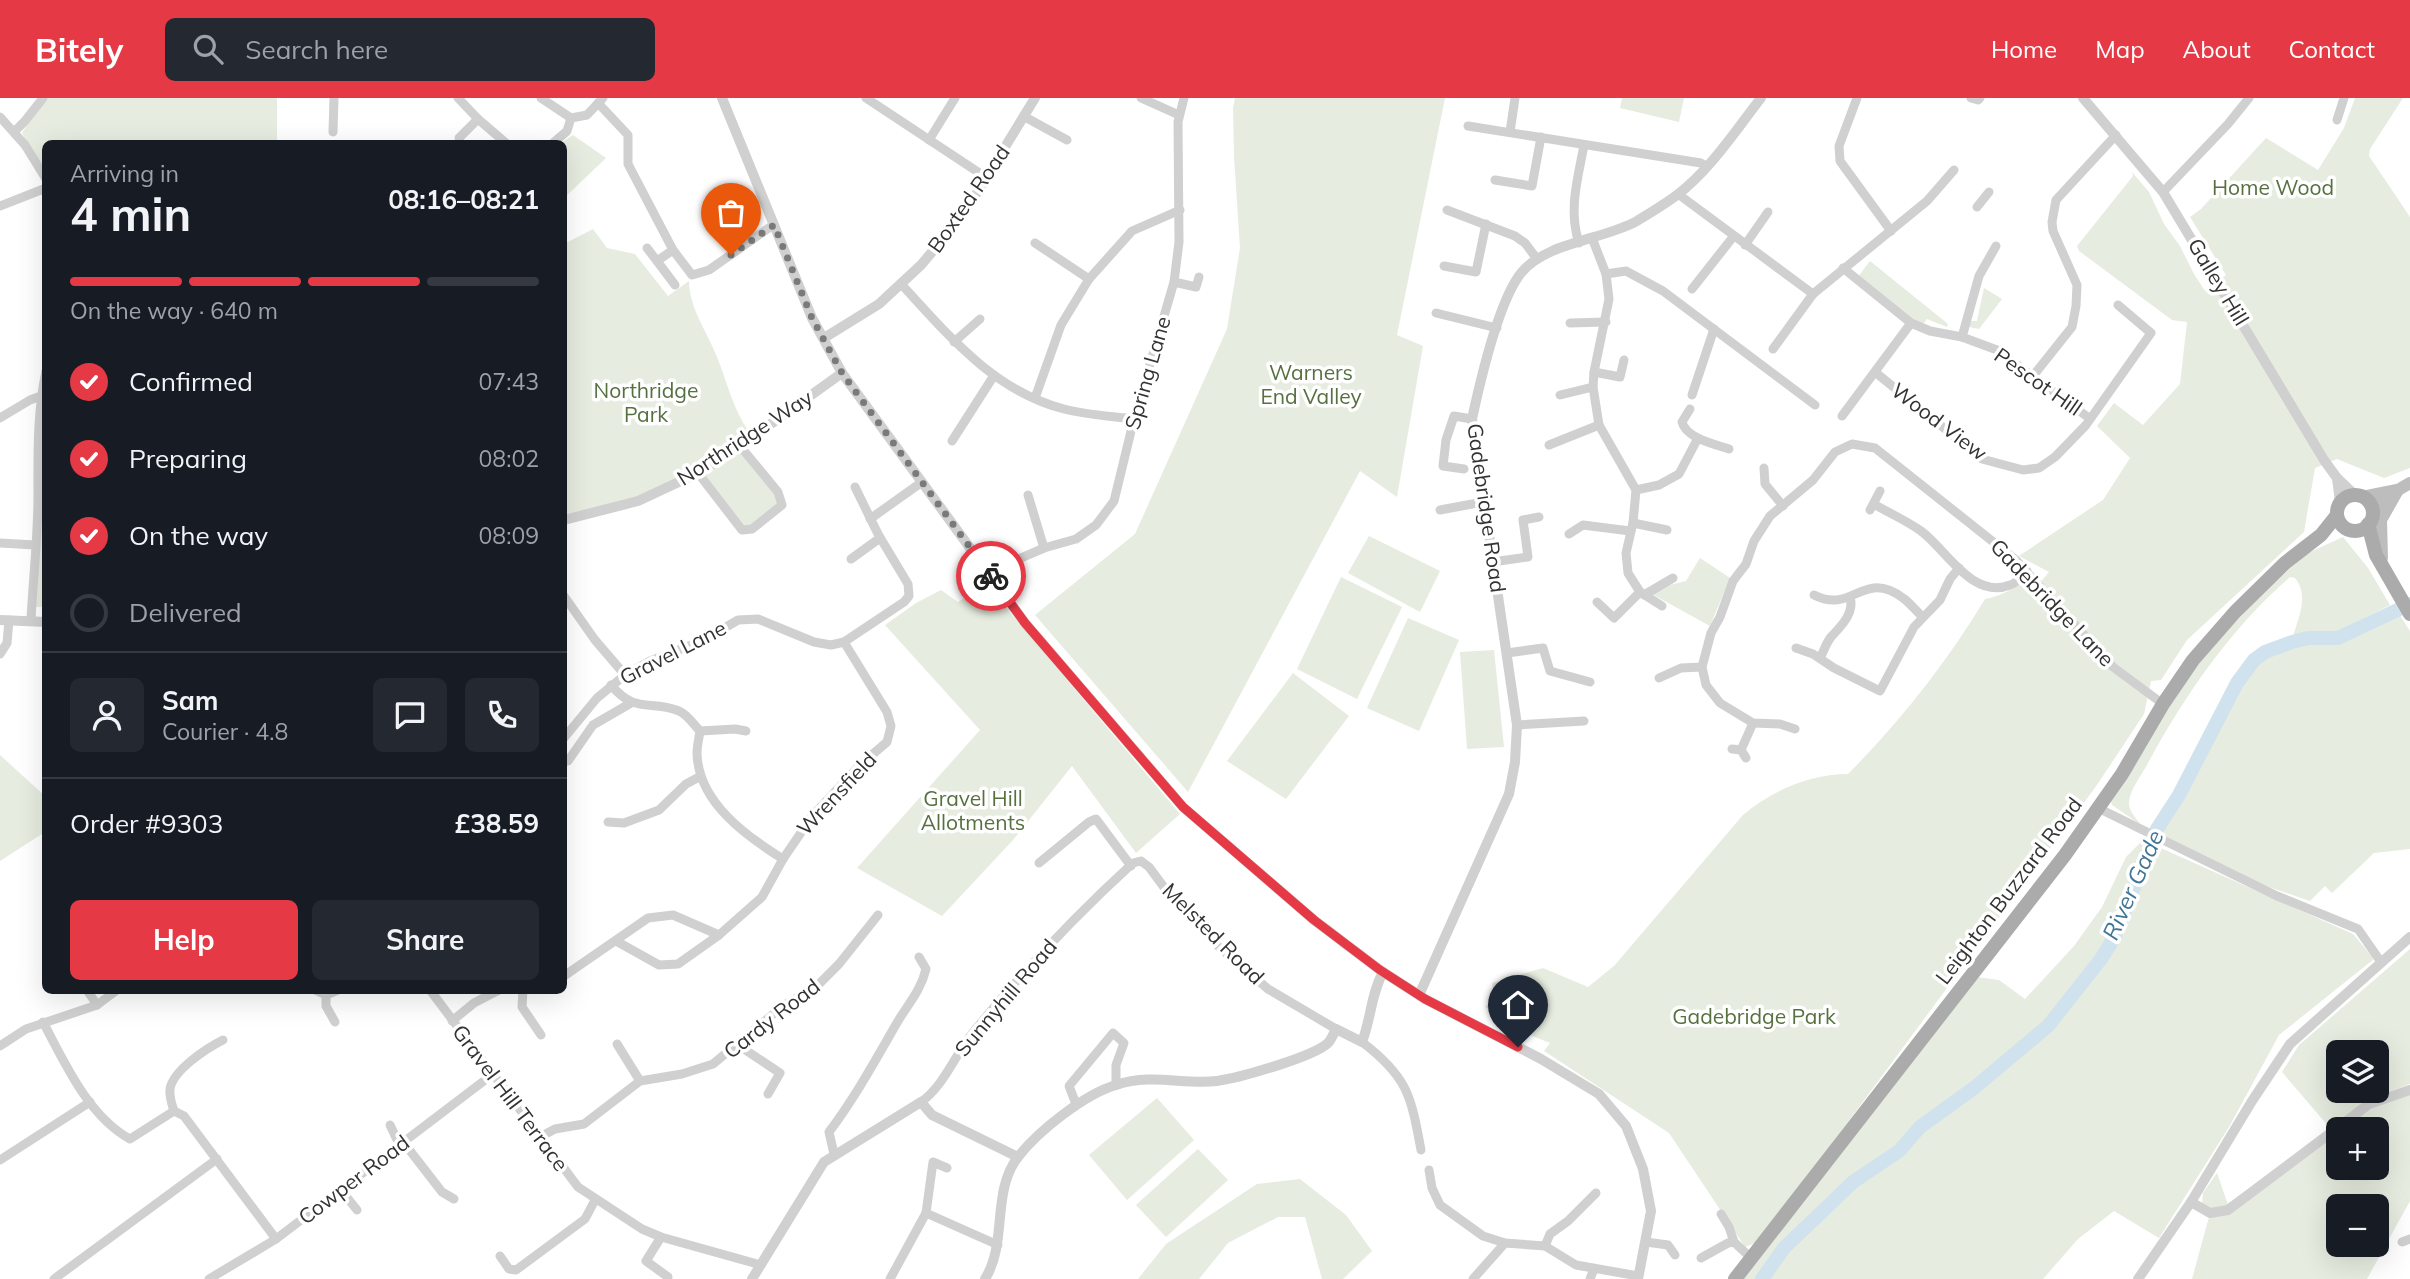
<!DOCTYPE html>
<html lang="en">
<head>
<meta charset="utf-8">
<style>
  body { margin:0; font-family:Mulish,sans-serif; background:#242831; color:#f1f3f6; height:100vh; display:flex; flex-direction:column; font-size:26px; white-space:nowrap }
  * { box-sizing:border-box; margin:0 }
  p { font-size:23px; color:#9ea1a6 }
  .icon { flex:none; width:38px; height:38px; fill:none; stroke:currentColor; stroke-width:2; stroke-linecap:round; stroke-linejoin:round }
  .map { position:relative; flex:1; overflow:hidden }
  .drawer { position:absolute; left:42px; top:42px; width:525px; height:854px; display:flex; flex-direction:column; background:#171b24; border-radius:10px; box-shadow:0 7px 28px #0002 }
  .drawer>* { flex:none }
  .tools { position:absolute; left:2326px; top:942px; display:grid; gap:14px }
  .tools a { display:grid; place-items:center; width:63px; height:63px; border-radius:10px; background:#171b24; box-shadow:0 7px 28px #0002; font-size:35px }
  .pin { position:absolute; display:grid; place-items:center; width:60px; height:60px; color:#fff; margin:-72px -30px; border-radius:50% 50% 50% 0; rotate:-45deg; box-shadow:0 0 7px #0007 }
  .pin .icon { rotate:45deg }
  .courier { position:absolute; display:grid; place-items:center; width:70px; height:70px; margin:-35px; border:5px solid #e63946; border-radius:50%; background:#fff; color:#222; box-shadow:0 2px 9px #0007 }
  .headline em { font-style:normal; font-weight:700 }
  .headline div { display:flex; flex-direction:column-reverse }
  .headline { display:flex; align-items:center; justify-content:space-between; height:119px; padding:0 28px }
  h1 { font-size:46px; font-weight:700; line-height:52px }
  .bar { display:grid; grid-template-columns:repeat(4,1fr); gap:10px 7px; align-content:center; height:84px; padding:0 28px }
  .bar i { height:9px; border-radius:5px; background:#363941 }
  .bar .active { background:#e63946 }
  .bar p { grid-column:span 4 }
  .line { display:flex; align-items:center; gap:18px; padding:0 28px; border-top:2px solid #363941 }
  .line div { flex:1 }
  .round { display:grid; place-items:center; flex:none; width:74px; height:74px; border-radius:10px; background:#242831 }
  ol { padding:0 28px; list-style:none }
  li { display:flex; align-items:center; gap:21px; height:77px }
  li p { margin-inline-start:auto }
  li .icon { padding:7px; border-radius:50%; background:#e63946; color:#fff; stroke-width:4 }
  li:last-child { color:#9ea1a6 }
  li i { width:38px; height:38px; border:4px solid #363941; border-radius:50% }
  .primary-button { display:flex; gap:14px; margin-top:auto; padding:14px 28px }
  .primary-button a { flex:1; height:80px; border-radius:10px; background:#e63946; color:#fff; font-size:28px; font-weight:700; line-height:80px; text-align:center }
  .primary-button a+a { background:#242831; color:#f1f3f6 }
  header { display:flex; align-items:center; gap:42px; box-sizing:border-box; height:98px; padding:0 35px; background:#e63946; color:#fff }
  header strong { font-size:33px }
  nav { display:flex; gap:38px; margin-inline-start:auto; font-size:24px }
  .search { width:490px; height:63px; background:#242831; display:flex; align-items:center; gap:18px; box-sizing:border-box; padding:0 24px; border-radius:10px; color:#9ea1a6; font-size:26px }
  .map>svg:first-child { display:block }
  .green { fill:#e6ecdf; fill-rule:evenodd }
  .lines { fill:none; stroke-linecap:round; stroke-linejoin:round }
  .river { stroke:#cfe2ee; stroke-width:14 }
  .minor { stroke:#d0d0d0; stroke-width:9 }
  .tertiary { stroke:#d0d0d0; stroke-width:10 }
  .secondary { stroke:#bdbdbd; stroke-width:12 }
  .primary { stroke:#ababab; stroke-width:14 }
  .done { stroke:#7a7a7a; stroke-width:7; stroke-dasharray:0 12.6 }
  .route { stroke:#e63946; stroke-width:9 }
  .labels { text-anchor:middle; stroke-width:7; stroke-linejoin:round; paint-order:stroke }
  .park-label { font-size:21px; fill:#56703f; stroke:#fff }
  .street-label { font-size:21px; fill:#333; stroke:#fff }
  .water-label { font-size:23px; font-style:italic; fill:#3f7597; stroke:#fff }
</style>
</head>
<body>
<header>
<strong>Bitely</strong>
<div class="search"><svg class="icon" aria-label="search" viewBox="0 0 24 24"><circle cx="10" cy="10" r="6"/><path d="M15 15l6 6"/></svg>Search here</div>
<nav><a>Home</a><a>Map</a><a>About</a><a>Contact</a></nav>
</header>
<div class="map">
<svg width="2410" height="1181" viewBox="0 0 2410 1181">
  <rect width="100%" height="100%" fill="#fff"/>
  <g class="green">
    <polygon points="45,0 277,0 277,45 46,46 45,75 22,35"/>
    <polygon points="1235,0 1445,0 1397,237 1423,248 1397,399 1360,373 1188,694 1035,517 1135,436 1227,231 1240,150 1234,58 1233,10"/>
    <polygon points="1622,0 1684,0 1679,24 1620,10"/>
    <path d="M2355,0H2403L2370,51L2369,58L2410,119V370L2384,380L2337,361L2315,370L2304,434L2187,542L2161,582L2151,583L2144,616L2097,687L1760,1143L1745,1149L1669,1035L1544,953L1550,945L1535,939L1485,909L1495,901L1492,885L1543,870L1588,889L1614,868L1743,717C1773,692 1810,676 1848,676C1900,624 1947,564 1985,501C2001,498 2016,491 2027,478L2039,486L2049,474L2019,458L2103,402L2130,360L2097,328L2114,305L2143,327L2180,286L2187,224L2172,222L2079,153L2077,148L2133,78L2132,74L2149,94L2164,126L2180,148L2194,176L2205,193L2226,177L2190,119L2201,111L2266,40L2318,72L2344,30Z"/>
    <polygon points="573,37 606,60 564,100 564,46 561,45"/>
    <path d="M593,131L607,150L635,156L668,198L689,183C689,210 707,233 717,259C727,284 733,311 749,334L740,348L778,394L782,407L752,431L742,432L698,375L663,392L564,422V143L568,144Z"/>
    <polygon points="1870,163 1948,226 1947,229 1927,221 1923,226 1905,217 1858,179"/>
    <polygon points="1984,190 2002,201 1979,231 1969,229 1971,223 1977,223"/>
    <polygon points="45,289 45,505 41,509 34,509"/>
    <polygon points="1369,438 1440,473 1420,514 1348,475"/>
    <path d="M2343,439L2368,470L2390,507L2339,533L2293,538C2299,519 2309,497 2295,480L2290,479C2231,530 2185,597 2148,665C2142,677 2130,691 2129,704C2128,712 2136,720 2141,727L2112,707L2111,704L2169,605L2213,547L2273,485L2308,455Z"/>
    <polygon points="1700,460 1730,480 1710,528 1652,496 1662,489 1686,483"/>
    <polygon points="1341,479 1402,509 1357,601 1297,571"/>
    <polygon points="986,486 1180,716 1136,755 1072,668 1013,742 942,818 857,770 980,632 885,527 916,505 941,492 958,504"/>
    <polygon points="2395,510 2410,533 2410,751 2374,755 2332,795 2325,788 2310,803 2263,787 2157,734 2172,714 2237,590 2253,567 2280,551 2305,545 2334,546 2345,543 2397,514"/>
    <polygon points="1408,520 1459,542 1419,633 1367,610"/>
    <polygon points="1494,552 1504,649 1467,651 1460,554"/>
    <polygon points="1293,575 1349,618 1286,701 1227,663"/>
    <polygon points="0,657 46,699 45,734 0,763"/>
    <polygon points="2143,742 2353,836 2374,861 2279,937 2229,1029 2159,1140 2114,1113 2078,1141 2043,1181 1739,1181 1969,878 1999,882 2025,901 2074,848 2102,809 2126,759"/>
    <path d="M2410,851V986L2369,1001L2329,1029L2282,974L2299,947ZM2338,954H2376V992H2338Z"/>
    <path d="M2410,992V1103L2367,1181H2192L2209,1119L2369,1006ZM2338,1031H2376V1069H2338ZM2338,1108H2376V1146H2338Z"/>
    <polygon points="1157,1000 1194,1042 1127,1102 1089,1057"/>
    <polygon points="1198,1051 1228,1082 1166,1139 1136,1107"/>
    <polygon points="2217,1075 2228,1107 2214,1112 2202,1106 2203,1095"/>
    <polygon points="1300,1081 1346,1117 1372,1153 1343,1181 1322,1181 1305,1119 1278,1119 1228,1145 1199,1181 1138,1181 1166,1146 1257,1086"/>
  </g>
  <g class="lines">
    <polyline class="river" points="1762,1181 1784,1150 1853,1084 1899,1053 1920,1029 1974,990 2048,928 2101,861 2114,840 2157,731 2179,697 2237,585 2254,562 2265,554 2292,544 2308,540 2338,540 2410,506"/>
    <g class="minor">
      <polyline points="458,0 478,21 507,46"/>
      <polyline points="541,0 571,20 587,17 603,0"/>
      <polyline points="866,0 987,80"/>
      <polyline points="1141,0 1179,17"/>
      <polyline points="1857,0 1839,48 1840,63 1891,133"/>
      <polyline points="1971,0 1978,2 1980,0"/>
      <polyline points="598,5 628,37 628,66 673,152 692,177 709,172 773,127"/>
      <polyline points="0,19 25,47 46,81"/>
      <polyline points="1025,19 1067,42"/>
      <polyline points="2337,22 2344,0"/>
      <polyline points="1468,28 1701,65 1706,68"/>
      <polyline points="15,33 25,23 43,0"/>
      <polyline points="333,34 334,0"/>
      <polyline points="1510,34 1515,0"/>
      <polyline points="459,40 478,21"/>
      <polyline points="929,42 955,0"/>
      <polyline points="552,46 567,33 571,20"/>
      <polyline points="1495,82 1532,88 1541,39"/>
      <polyline points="2163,94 2228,26 2249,0"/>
      <polyline points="1678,96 1813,196"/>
      <polyline points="0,108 46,90"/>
      <polyline points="1977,109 1989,94"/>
      <polyline points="1447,112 1515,138 1525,145 1537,161"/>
      <polyline points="1592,140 1606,176 1609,201 1594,274 1593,289 1599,327 1636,392 1633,425 1626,455 1628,475 1640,494 1662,508"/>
      <polyline points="1035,145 1089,181"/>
      <path d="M1579,145C1568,112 1578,80 1584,47"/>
      <polyline points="1745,147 1768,114"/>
      <polyline points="647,150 657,163"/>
      <polyline points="673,152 657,163 675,187"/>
      <polyline points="1444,168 1476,174 1486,126"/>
      <polyline points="1843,170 1911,225 1930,233 1962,239 1997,252 2089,320"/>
      <polyline points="1606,176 1626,173 1663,193 1815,307"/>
      <polyline points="1174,184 1196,189 1199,179"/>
      <path d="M902,187C949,238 994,293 1064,311C1086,317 1111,318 1134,321"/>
      <polyline points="1692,191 1733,139"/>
      <polyline points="1436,215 1497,230"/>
      <polyline points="1570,225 1606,224"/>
      <polyline points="1962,239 1979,178 1996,148"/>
      <polyline points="954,244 980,221"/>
      <polyline points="1773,251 1813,196 1927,103 1954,72"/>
      <polyline points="1594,274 1620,279 1624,262"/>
      <polyline points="1875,274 1982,361 2023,372 2039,370 2055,359 2086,327 2151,235 2118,207"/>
      <polyline points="2033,278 2072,229 2076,208 2077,187 2053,133 2052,124 2056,102 2116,37"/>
      <polyline points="1560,297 1593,289"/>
      <polyline points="1692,297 1714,231"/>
      <polyline points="1035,300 1061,227 1089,181 1132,133 1180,112"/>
      <path d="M1690,311L1682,324C1686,340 1714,346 1729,351"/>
      <polyline points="1842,318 1911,225"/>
      <polyline points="0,320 30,302 41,298"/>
      <polyline points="952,343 993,279"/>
      <polyline points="1549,347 1599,327"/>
      <polyline points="1764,370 1765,386 1783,408"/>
      <polyline points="1464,371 1443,368 1446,342 1454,318 1472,321"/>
      <polyline points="698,375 742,432 752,431 782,407 778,394 740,348"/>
      <polyline points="1636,392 1659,387 1679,376 1698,340"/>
      <polyline points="1028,397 1044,450"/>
      <path d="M1874,406C1889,415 1907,423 1921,433C1946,451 1972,502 2010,487C2017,485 2022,478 2027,473"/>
      <polyline points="1440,412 1483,404"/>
      <polyline points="1870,412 1880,393"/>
      <polyline points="870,421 922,384"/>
      <polyline points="1633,425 1667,432"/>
      <polyline points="1569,436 1583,427 1630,433"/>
      <polyline points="0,445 35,447"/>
      <polyline points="851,461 880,440"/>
      <polyline points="1492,464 1528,459 1523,422 1539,419"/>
      <polyline points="992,479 1014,463 1044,450 1076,441 1096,427 1114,403 1134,321 1174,184 1179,144 1178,24 1184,0"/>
      <polyline points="1644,497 1673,480"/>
      <path d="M1814,497C1853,517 1863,470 1903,500C1910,505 1916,513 1923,519"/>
      <polyline points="564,498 595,542 625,577"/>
      <polyline points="1597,504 1614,520 1640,494"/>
      <path d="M31,522C33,481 38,439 38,397C38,355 37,315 46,273"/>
      <polyline points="1796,550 1813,556 1834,570 1880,593 1914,529 1940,502 1950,481 1959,470"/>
      <polyline points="1507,555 1543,550 1550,573 1590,584"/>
      <polyline points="0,556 7,545 9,522"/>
      <path d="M1820,560C1824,553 1826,545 1831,539C1841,528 1855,515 1850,499"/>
      <polyline points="1659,580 1681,570 1702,569"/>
      <path d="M611,587C636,617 650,601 679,613C687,616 694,627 700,633C699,640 697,648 697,655C698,704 746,738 783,761"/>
      <polyline points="1517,627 1584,623"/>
      <polyline points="1795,631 1780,626 1753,625 1720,605 1706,587 1702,569 1711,535 1720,519 1733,483 1746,466 1754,443 1770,418 1813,382 1835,354 1852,346 1875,350 2016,462 2113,569 2163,606"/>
      <polyline points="700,633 735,631 746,633"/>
      <polyline points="564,640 597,600 625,577 650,563 704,542 738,522 758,521 814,544 831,547 844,544 904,504 909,498 908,486 878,436 855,389"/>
      <polyline points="1732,651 1741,652 1746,660"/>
      <polyline points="1741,652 1753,625"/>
      <polyline points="564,664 568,663 593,627 631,605"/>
      <polyline points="2098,710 2277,798 2358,831 2381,864"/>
      <polyline points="608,724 624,725 659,712 686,686 701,678"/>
      <polyline points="1039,765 1089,724 1096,721 1131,768"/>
      <polyline points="616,843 659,867 678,866 719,837 762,799 783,761 813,717 860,667 887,644 891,628 887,614 844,544"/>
      <polyline points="564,878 648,820 673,817 719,837"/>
      <polyline points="87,892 97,907"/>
      <polyline points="315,892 326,897 338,892"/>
      <polyline points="430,892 578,1089 642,1131 661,1139 761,1167"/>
      <polyline points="523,892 522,909 541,937"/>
      <polyline points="326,897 326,908 335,924"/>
      <polyline points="452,923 474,905 499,892"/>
      <path d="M43,924C65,965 88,1018 130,1041L174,1013"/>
      <path d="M1362,944C1408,979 1411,998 1421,1052"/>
      <polyline points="617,946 640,983"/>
      <polyline points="738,947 780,975 768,996"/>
      <polyline points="0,948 26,931 97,907 117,892"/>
      <path d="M921,1004C945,987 956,954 975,932C1024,872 1076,817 1133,765L1141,763L1149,769L1172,800L1219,849L1268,891L1336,931"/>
      <polyline points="1076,1006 1069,988 1113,935 1124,945 1116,967 1116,987"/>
      <polyline points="174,1013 184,1018 276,1141"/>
      <path d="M174,1013C172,1007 169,998 170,991C173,972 207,950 223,942"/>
      <polyline points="390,1027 400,1048"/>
      <polyline points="540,1039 555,1031 584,1026 640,983 682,976 713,966 783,908 816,889 839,866 878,817"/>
      <polyline points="404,1045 442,1094 454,1101"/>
      <path d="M834,1056L829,1034C856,998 876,961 898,923C909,905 921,892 926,871L919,859"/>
      <polyline points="0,1062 90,1004"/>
      <polyline points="1429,1072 1432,1090 1440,1107 1483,1138 1505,1145 1545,1148 1576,1167 1638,1178"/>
      <polyline points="341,1092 357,1112"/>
      <polyline points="926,1115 998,1147"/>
      <polyline points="1721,1116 1729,1129 1734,1144"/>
      <polyline points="661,1139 646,1163 668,1179"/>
      <polyline points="1646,1144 1668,1147 1675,1157"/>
      <polyline points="2402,1144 2410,1141"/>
      <polyline points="1545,1148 1550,1136 1568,1123 1596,1095"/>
      <polyline points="500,1158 509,1171 516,1172 585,1121 595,1102"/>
      <polyline points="1701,1160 1728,1145 1734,1144 1752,1161"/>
      <polyline points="54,1181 217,1061"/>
      <polyline points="209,1181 276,1141 493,976"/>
      <polyline points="890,1181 926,1115 933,1064 947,1070"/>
      <polyline points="1473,1181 1505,1145"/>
      <polyline points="1590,1181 1594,1171"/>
    </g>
    <g class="tertiary">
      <polyline points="722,0 812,220 842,275 1025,525 1183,709 1314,822 1380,872 1425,901 1541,961 1599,996 1626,1028 1643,1071 1651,1113 1638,1181"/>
      <polyline points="2083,0 2163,94 2324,362 2337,380 2355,397"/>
      <polyline points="824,240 879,206 921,167 964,116 1035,0"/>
      <polyline points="2337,380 2340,404"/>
      <polyline points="564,422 638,403 698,375 740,348 842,275"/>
      <polyline points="0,522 46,524"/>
      <path d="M1420,895L1509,696L1515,664L1517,627L1472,321C1480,284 1498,204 1521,175C1546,144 1603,142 1637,123C1650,115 1665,106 1677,97C1710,72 1736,32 1761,0"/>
      <polyline points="2191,1104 2210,1115 2228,1112 2369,1006 2410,992"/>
      <polyline points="752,1181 824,1064 921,1004 932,1017 1018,1059"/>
      <path d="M985,1181C1008,1144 991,1094 1018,1059C1038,1033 1085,996 1116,987C1152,975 1184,987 1217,983C1239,980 1313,959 1328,945C1331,942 1334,935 1336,931L1362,944C1371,921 1371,896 1383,874"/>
      <polyline points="2138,1181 2191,1104 2252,1003 2290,946 2410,839"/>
    </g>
    <g class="secondary">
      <polyline points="2362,399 2397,392"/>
      <polyline points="2372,414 2398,392 2410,385"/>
      <polyline points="2382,460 2381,422 2398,392"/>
    </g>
    <g class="primary">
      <circle cx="2355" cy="415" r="18"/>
      <polyline points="2368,426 2376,457 2410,516"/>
      <polyline points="1735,1181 2065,757 2122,676 2163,606 2193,562 2235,514 2285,465 2321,437 2337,417"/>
    </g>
  </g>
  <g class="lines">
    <polyline class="done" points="731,157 774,127 812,220 842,275 991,478"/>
    <polyline class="route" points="991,478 1025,525 1183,709 1314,822 1380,872 1425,901 1518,949"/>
  </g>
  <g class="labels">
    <g class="park-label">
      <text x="2273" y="97">Home Wood</text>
      <text x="1311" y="282">Warners<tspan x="1311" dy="24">End Valley</tspan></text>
      <text x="646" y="300">Northridge<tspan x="646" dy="24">Park</tspan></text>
      <text x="973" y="708">Gravel Hill<tspan x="973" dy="24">Allotments</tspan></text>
      <text x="1754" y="926">Gadebridge Park</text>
    </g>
    <g class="street-label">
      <text transform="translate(969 101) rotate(-55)" y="7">Boxted Road</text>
      <text transform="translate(2218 184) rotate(59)" y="7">Galley Hill</text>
      <text transform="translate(1148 275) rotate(-74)" y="7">Spring Lane</text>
      <text transform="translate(2038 284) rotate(35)" y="7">Pescot Hill</text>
      <text transform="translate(1939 324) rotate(37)" y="7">Wood View</text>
      <text transform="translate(745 340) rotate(-33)" y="7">Northridge Way</text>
      <text transform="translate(1486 410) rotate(82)" y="7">Gadebridge Road</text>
      <text transform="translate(2052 505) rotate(46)" y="7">Gadebridge Lane</text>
      <text transform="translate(673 555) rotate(-27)" y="7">Gravel Lane</text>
      <text transform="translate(837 696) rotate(-47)" y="7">Wrensfield</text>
      <text transform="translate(2009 793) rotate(-53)" y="7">Leighton Buzzard Road</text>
      <text transform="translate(1213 836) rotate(45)" y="7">Melsted Road</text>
      <text transform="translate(1006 900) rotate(-50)" y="7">Sunnyhill Road</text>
      <text transform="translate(772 921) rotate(-38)" y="7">Cardy Road</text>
      <text transform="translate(510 1000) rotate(53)" y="7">Gravel Hill Terrace</text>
      <text transform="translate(354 1082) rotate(-37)" y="7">Cowper Road</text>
    </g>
    <g class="water-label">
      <text transform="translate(2133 787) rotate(-66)" y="8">River Gade</text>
    </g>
  </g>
</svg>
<div class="tools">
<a><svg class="icon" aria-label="layers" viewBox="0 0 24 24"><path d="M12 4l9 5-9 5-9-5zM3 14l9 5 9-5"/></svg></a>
<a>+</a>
<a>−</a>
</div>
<div class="pin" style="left:731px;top:157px;background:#ea580c"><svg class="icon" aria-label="bag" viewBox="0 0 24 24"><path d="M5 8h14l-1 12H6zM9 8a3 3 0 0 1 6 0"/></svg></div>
<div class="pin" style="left:1518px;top:949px;background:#1f2937"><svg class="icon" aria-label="home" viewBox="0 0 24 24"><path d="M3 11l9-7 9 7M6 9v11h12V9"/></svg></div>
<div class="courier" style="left:991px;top:478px"><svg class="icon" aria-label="bike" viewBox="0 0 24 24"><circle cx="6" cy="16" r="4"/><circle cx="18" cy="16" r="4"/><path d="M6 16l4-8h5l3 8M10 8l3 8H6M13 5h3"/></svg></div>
<section class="drawer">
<div class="headline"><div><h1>4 min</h1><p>Arriving in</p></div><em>08:16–08:21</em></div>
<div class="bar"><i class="active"></i><i class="active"></i><i class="active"></i><i></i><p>On the way · 640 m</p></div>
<ol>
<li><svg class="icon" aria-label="check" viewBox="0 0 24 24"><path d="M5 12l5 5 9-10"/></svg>Confirmed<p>07:43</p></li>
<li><svg class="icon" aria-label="check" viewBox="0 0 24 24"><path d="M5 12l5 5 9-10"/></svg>Preparing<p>08:02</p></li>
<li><svg class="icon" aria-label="check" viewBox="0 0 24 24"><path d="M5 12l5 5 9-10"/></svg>On the way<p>08:09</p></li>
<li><i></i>Delivered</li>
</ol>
<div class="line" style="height:126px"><a class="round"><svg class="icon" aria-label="person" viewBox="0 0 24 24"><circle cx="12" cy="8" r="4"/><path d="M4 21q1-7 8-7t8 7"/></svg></a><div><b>Sam</b><p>Courier · 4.8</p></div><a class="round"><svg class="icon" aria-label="chat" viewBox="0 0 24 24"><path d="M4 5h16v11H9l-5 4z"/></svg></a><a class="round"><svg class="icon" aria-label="phone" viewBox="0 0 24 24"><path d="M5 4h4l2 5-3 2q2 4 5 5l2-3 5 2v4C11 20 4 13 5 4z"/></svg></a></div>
<div class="line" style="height:91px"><div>Order #9303</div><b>£38.59</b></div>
<div class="primary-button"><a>Help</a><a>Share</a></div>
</section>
</div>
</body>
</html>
